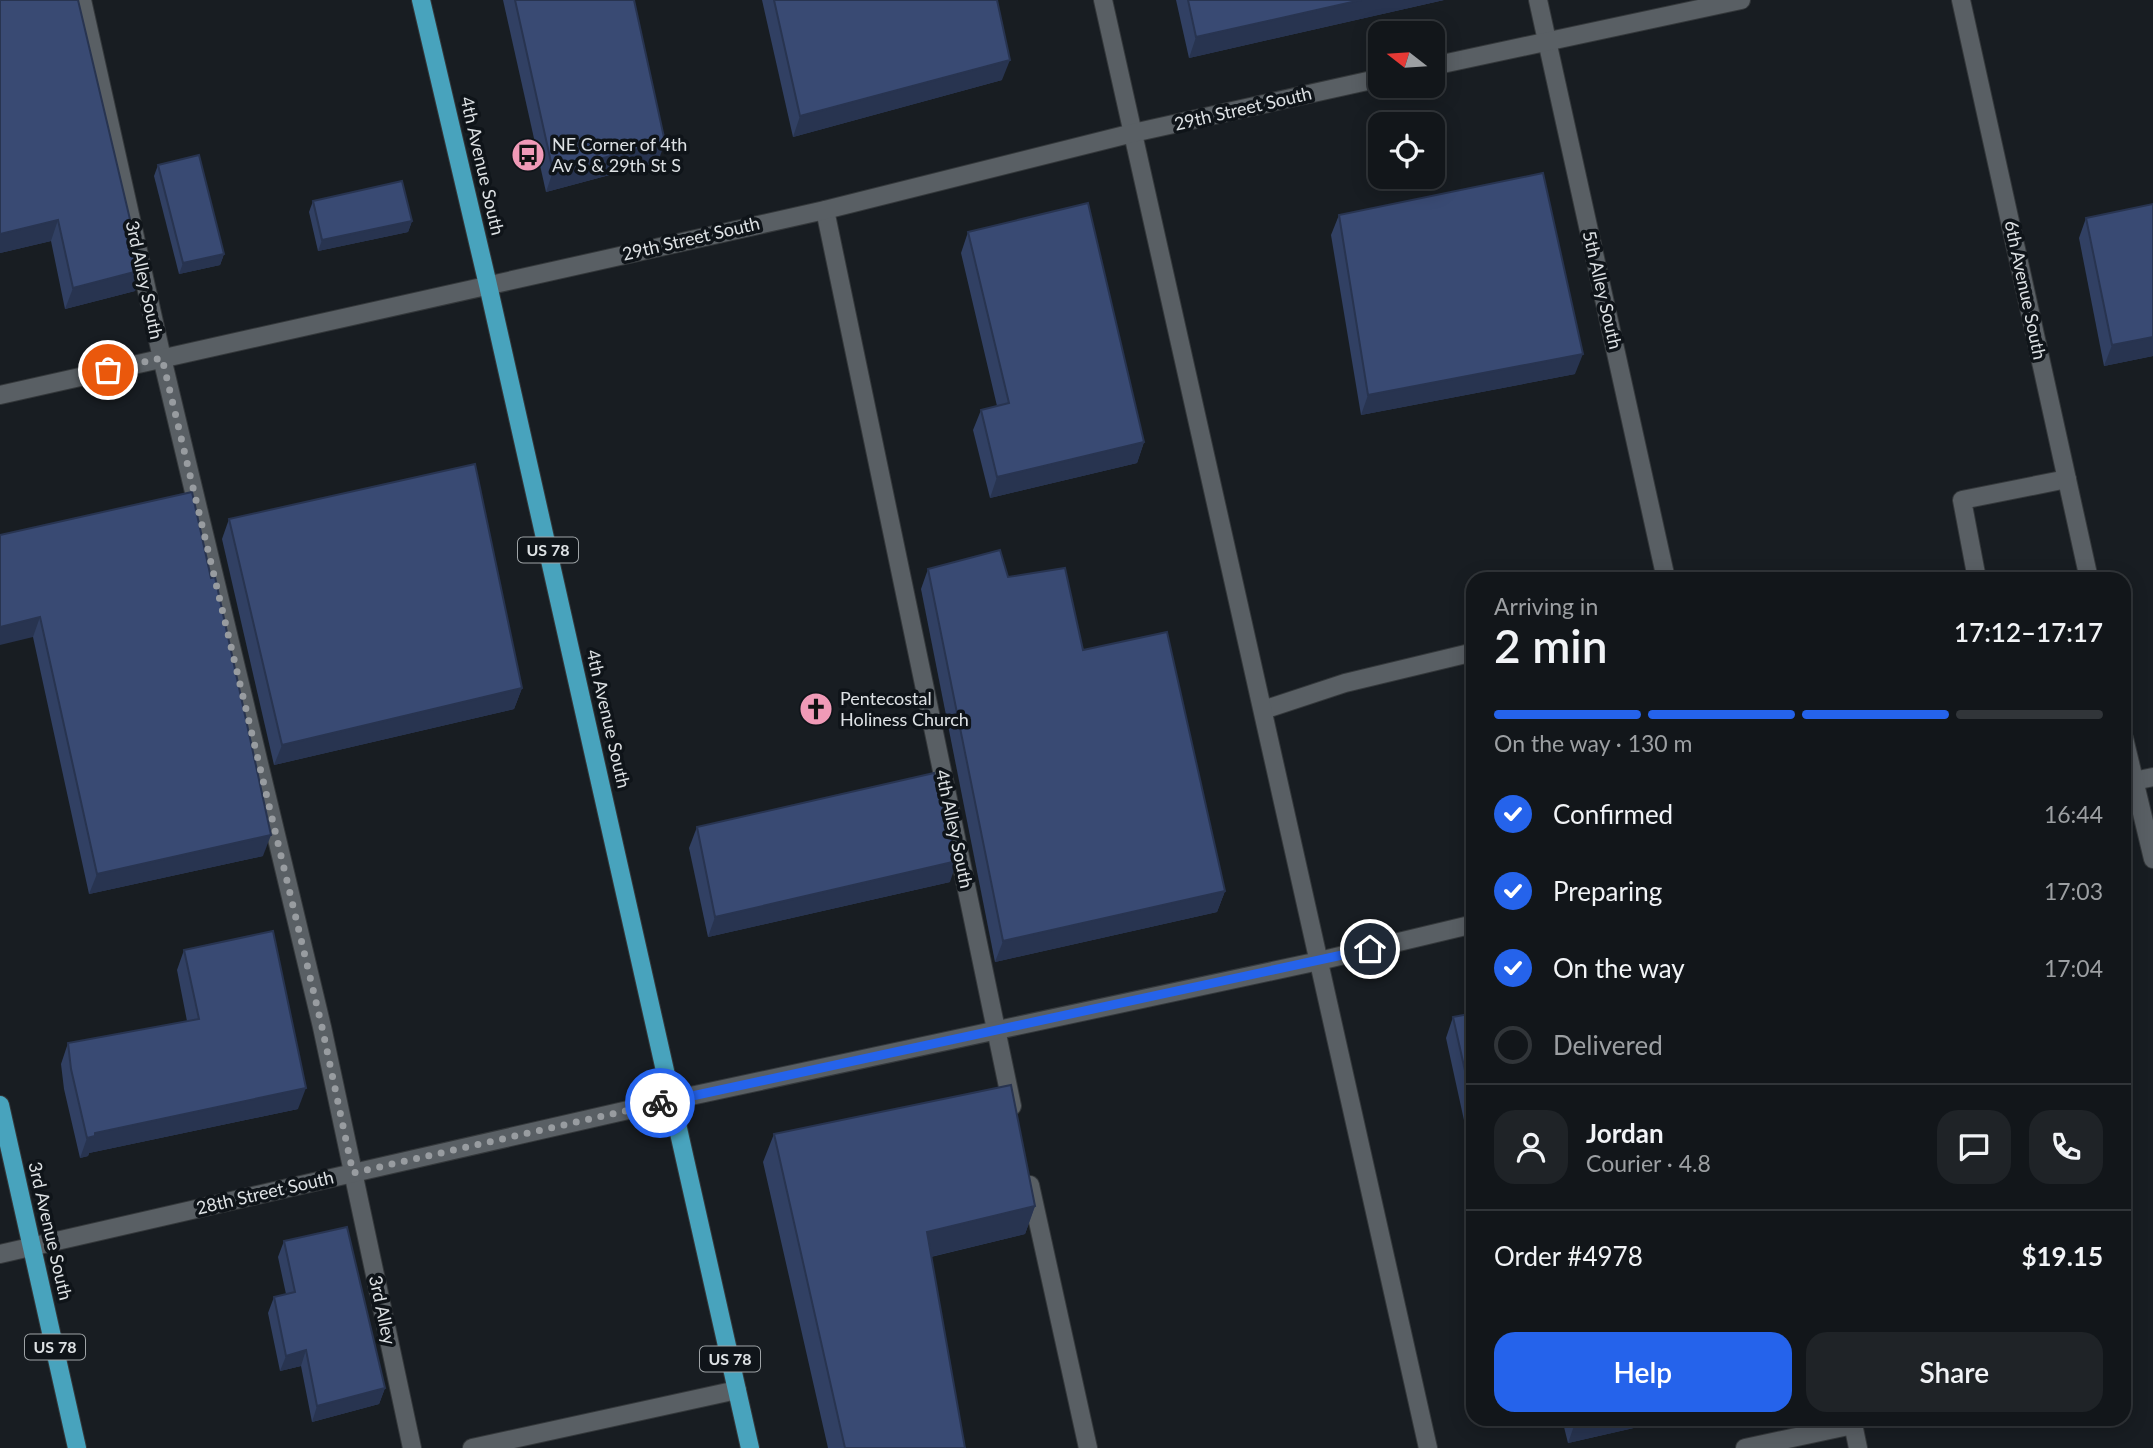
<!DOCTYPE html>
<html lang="en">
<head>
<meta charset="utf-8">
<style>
  body { margin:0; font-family:Lato,sans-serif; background:#1f2327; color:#f1f3f6; height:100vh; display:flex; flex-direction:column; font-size:26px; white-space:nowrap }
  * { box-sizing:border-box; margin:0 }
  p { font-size:23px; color:#9c9fa2 }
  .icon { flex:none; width:38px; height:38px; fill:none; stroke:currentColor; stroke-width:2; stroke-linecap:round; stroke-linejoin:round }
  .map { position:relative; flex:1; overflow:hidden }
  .details { position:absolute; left:1466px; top:572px; width:665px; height:854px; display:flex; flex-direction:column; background:#12161a; border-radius:21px; box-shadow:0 4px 18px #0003,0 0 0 2px #313539 }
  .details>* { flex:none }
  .needle { width:46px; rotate:287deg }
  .buttons { position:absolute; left:1368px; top:21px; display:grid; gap:14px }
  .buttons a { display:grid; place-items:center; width:77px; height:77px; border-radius:14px; background:#12161a; box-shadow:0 4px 18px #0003,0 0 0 2px #313539; font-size:35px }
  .pin { position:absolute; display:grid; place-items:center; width:60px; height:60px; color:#fff; margin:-30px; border:4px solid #fff; border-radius:50%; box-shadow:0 2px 7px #0007 }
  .courier { position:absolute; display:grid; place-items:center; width:70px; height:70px; margin:-35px; border:5px solid #2563eb; border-radius:50%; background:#fff; color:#222; box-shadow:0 2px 9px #0007 }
  .overview em { font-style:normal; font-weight:600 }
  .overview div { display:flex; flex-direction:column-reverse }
  .overview { display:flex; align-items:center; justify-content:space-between; height:119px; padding:0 28px }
  h1 { font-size:46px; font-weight:600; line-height:52px }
  .bar { display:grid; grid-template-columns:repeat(4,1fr); gap:10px 7px; align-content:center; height:84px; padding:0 28px }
  .bar i { height:9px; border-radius:5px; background:#313539 }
  .bar .selected { background:#2563eb }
  .bar p { grid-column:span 4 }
  .line { display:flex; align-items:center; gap:18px; padding:0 28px; border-top:2px solid #313539 }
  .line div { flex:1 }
  .round { display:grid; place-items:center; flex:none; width:74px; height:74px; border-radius:21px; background:#1f2327 }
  ol { padding:0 28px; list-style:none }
  li { display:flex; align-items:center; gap:21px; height:77px }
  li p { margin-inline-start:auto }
  li .icon { padding:7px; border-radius:50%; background:#2563eb; color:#fff; stroke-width:4 }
  li:last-child { color:#9c9fa2 }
  li i { width:38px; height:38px; border:4px solid #313539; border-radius:50% }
  .primary-button { display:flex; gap:14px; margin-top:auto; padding:14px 28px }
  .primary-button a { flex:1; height:80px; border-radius:21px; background:#2563eb; color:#fff; font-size:28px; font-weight:600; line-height:80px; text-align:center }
  .primary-button a+a { background:#1f2327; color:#f1f3f6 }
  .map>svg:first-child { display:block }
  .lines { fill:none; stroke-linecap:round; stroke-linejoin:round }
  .service-casing { stroke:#34383b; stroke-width:20 }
  .minor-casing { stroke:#34383b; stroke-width:20 }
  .tertiary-casing { stroke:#34383b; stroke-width:20 }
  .secondary-casing { stroke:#34383b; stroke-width:20 }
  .primary-casing { stroke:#34383b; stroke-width:20 }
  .service { stroke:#595f64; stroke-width:18 }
  .minor { stroke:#595f64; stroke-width:18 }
  .tertiary { stroke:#595f64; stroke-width:18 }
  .secondary { stroke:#595f64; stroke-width:18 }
  .primary { stroke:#48a3bd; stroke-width:18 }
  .wall { fill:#314063 }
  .shaded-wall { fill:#283450 }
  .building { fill:#394a73; stroke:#283450; stroke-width:2 }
  .done { stroke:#989ca0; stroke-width:7; stroke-dasharray:0 12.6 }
  .route { stroke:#2563eb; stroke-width:9 }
  .labels { text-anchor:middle; stroke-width:7; stroke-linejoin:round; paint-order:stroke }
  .shield { fill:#0f1419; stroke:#9fa4a7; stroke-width:2 }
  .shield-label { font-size:16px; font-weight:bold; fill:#dde1e4 }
  .street-label { font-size:18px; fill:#dde1e4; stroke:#0f1419 }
  .poi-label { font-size:18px; fill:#dde1e4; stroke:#0f1419; text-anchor:start }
</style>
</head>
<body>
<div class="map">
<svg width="2153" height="1448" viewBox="0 0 2153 1448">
  <rect width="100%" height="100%" fill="#181d22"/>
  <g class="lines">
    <defs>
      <g id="service">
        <polyline points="82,0 162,358 322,1027 412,1448"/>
        <polyline points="1538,0 1666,579"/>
        <polyline points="825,210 1012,1106"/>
        <polyline points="1977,579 1962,500 2067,479"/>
        <polyline points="1263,710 1345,683 1474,652"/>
        <polyline points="1030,1185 1088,1448"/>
        <polyline points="1852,1419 1858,1448"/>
        <polyline points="472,1448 737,1390"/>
        <polyline points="1745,1448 1853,1425"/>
      </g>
      <g id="minor">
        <polyline points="2124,783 2153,777"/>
        <polyline points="0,1254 672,1100 1319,961 1474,924"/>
      </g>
      <g id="tertiary">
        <polyline points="1103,0 1428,1448"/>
        <polyline points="1433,66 1741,0"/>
        <polyline points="0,395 825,210 1133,133 1381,78"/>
      </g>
      <g id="secondary">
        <polyline points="1961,0 2089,579"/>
        <polyline points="2124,738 2153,859"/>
      </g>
      <g id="primary">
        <polyline points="421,0 488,285 750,1448"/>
        <polyline points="0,1105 77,1448"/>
      </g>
    </defs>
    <use href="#service" class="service-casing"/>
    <use href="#minor" class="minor-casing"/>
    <use href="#tertiary" class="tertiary-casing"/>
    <use href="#secondary" class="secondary-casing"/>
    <use href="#primary" class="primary-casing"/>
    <use href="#service" class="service"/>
    <use href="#minor" class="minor"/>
    <use href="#tertiary" class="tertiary"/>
    <use href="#secondary" class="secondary"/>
    <use href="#primary" class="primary"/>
  </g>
  <g class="wall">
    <polygon points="0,0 142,270 135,291 65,309 51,241 0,253"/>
    <polygon points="503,0 634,0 658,162 546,192"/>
    <polygon points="762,0 997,0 1002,80 793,137"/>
    <polygon points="1176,0 1444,0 1189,58"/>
    <polygon points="158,165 224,254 220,265 179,274 154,176"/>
    <polygon points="313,201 412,221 408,232 318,251 309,212"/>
    <polygon points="1339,215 1575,374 1361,415 1331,235"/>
    <polygon points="2086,218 2153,356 2104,366 2079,238"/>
    <polygon points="968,232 1144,442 1137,463 990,498 973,430 981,410 997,406 961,253"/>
    <polygon points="229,519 522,688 514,709 274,765 222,539"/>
    <polygon points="0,535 211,578 263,856 89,894 33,637"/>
    <polygon points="928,569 1008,577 1083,650 1225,891 1217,912 995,962 921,589"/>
    <polygon points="697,827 950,882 708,937 689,848"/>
    <polygon points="184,950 298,1109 89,1153 88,1156 80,1158 64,1089 61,1064 68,1043 187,1021 177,970"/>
    <polygon points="1474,1013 1474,1166 1446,1038 1453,1017"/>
    <polygon points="774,1134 1035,1206 1025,1234 931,1257 965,1448 828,1448 763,1162"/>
    <polygon points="284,1241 385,1388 379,1404 312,1422 301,1366 280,1371 268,1313 274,1297 286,1294 278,1257"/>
    <polygon points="1562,1419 1673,1419 1568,1443"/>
  </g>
  <g class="shaded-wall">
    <polygon points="1361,0 1444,0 1189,58 1196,37"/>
    <polygon points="1010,60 1002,80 793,137 800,116"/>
    <polygon points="665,142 658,162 546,192 553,171"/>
    <polygon points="58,220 51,241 0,253 0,234"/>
    <polygon points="412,221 408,232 318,251 322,240"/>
    <polygon points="224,254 220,265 179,274 183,263"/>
    <polygon points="142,270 135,291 65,309 73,288"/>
    <polygon points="2153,337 2153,356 2104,366 2112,345"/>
    <polygon points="1583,354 1575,374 1361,415 1368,395"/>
    <polygon points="1144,442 1137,463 990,498 997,477"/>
    <polygon points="40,617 33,637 0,645 0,627"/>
    <polygon points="522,688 514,709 274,765 282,745"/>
    <polygon points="271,835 263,856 89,894 97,874"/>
    <polygon points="957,861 950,882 708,937 715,917"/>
    <polygon points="1225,891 1217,912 995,962 1003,941"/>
    <polygon points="306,1088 298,1109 89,1153 88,1156 80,1158 87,1138 95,1133"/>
    <polygon points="1035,1206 1025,1234 917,1260 927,1232"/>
    <polygon points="306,1350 301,1366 280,1371 286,1356"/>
    <polygon points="385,1388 379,1404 312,1422 317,1406"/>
    <polygon points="1591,1419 1673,1419 1568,1443 1575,1423"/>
  </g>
  <g class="building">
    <polygon points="0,0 78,0 142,270 73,288 58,220 0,234"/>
    <polygon points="515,0 634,0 665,142 553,171"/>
    <polygon points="774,0 997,0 1010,60 800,116"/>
    <polygon points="1188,0 1361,0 1196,37"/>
    <polygon points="199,155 224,254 183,263 158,165"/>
    <polygon points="1543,173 1583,354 1368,395 1339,215"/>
    <polygon points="402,181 412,221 322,240 313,201"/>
    <polygon points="1088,203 1144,442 997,477 981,410 1009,403 968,232"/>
    <polygon points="2153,204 2153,337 2112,345 2086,218"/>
    <polygon points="475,464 522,688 282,745 229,519"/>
    <polygon points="192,492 211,578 215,577 271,835 97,874 40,617 0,627 0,535"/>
    <polygon points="1000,550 1008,577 1065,568 1083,650 1167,632 1225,891 1003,941 928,569"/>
    <polygon points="934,773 957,861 715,917 697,827"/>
    <polygon points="273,931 306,1088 95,1133 95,1136 87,1138 71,1069 68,1043 199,1019 184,950"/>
    <polygon points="1474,1013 1474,1111 1453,1017"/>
    <polygon points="1011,1085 1035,1206 927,1232 965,1448 845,1448 774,1134"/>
    <polygon points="347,1227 385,1388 317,1406 306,1350 286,1356 274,1297 295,1292 284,1241"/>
    <polygon points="1575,1419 1591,1419 1575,1423"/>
  </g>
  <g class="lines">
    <polyline class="done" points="108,370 162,358 322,1027 353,1173 660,1103"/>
    <polyline class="route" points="660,1103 1370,949"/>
  </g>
  <defs>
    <symbol id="bus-disc" viewBox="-11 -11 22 22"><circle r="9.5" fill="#f09ab7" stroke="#0f1419"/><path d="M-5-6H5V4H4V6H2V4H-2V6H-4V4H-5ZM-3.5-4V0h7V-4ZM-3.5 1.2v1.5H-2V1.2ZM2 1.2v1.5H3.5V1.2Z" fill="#111"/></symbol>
    <symbol id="church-disc" viewBox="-11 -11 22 22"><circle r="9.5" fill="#f09ab7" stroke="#0f1419"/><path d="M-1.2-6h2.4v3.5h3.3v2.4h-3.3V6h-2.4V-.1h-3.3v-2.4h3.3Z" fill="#111"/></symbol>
  </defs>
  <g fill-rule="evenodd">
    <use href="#bus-disc" x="509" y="136" width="38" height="38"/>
    <use href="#church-disc" x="797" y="690" width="38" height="38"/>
  </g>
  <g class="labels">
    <g class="shield">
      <rect x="518" y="537.5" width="60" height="25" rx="5"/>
      <rect x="25" y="1334.5" width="60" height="25" rx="5"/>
      <rect x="700" y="1346.5" width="60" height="25" rx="5"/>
    </g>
    <g class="shield-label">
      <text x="548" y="556">US 78</text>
      <text x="55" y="1353">US 78</text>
      <text x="730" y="1365">US 78</text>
    </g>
    <g class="street-label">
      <text transform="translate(1243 109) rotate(-13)" y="6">29th Street South</text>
      <text transform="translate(482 166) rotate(77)" y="6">4th Avenue South</text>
      <text transform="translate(691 239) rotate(-13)" y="6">29th Street South</text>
      <text transform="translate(144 280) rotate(78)" y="6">3rd Alley South</text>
      <text transform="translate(1602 290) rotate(77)" y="6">5th Alley South</text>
      <text transform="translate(2025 290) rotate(78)" y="6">6th Avenue South</text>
      <text transform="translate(608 719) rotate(77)" y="6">4th Avenue South</text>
      <text transform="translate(954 829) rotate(78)" y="6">4th Alley South</text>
      <text transform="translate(265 1193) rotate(-13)" y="6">28th Street South</text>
      <text transform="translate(50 1231) rotate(77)" y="6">3rd Avenue South</text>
      <text transform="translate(382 1310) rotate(78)" y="6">3rd Alley</text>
    </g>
    <g class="poi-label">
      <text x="552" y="151">NE Corner of 4th<tspan x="552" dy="21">Av S &amp; 29th St S</tspan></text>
      <text x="840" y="705">Pentecostal<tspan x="840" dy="21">Holiness Church</tspan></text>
    </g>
  </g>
</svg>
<div class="buttons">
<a><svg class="needle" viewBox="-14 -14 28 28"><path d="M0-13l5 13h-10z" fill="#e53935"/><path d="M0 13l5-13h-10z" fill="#9c9fa2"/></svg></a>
<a><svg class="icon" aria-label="locate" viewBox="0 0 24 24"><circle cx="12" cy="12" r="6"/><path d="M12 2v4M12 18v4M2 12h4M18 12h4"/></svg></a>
</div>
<div class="pin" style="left:108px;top:370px;background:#ea580c"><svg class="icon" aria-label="bag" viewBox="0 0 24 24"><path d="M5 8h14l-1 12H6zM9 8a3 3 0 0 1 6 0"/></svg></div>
<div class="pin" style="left:1370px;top:949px;background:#1f2937"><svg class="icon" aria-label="home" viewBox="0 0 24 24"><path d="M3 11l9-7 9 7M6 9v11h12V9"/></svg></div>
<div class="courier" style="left:660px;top:1103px"><svg class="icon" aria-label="bike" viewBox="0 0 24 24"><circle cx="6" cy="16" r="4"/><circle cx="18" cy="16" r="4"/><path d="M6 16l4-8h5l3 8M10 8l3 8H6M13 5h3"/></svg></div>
<section class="details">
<div class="overview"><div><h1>2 min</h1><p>Arriving in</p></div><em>17:12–17:17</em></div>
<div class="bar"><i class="selected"></i><i class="selected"></i><i class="selected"></i><i></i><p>On the way · 130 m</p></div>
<ol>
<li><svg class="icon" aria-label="check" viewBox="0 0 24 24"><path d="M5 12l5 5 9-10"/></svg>Confirmed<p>16:44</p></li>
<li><svg class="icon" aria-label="check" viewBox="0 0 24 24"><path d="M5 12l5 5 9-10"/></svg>Preparing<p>17:03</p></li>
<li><svg class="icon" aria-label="check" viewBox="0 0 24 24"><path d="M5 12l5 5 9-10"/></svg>On the way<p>17:04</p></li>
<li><i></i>Delivered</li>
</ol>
<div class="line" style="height:126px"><a class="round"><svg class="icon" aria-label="person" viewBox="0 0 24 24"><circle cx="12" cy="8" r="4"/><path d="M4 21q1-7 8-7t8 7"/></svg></a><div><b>Jordan</b><p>Courier · 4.8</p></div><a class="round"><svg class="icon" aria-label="chat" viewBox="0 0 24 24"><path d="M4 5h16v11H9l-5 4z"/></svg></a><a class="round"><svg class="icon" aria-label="phone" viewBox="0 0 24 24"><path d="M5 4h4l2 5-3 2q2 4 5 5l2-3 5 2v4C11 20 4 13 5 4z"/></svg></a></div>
<div class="line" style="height:91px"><div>Order #4978</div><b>$19.15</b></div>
<div class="primary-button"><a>Help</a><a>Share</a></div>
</section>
</div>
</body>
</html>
